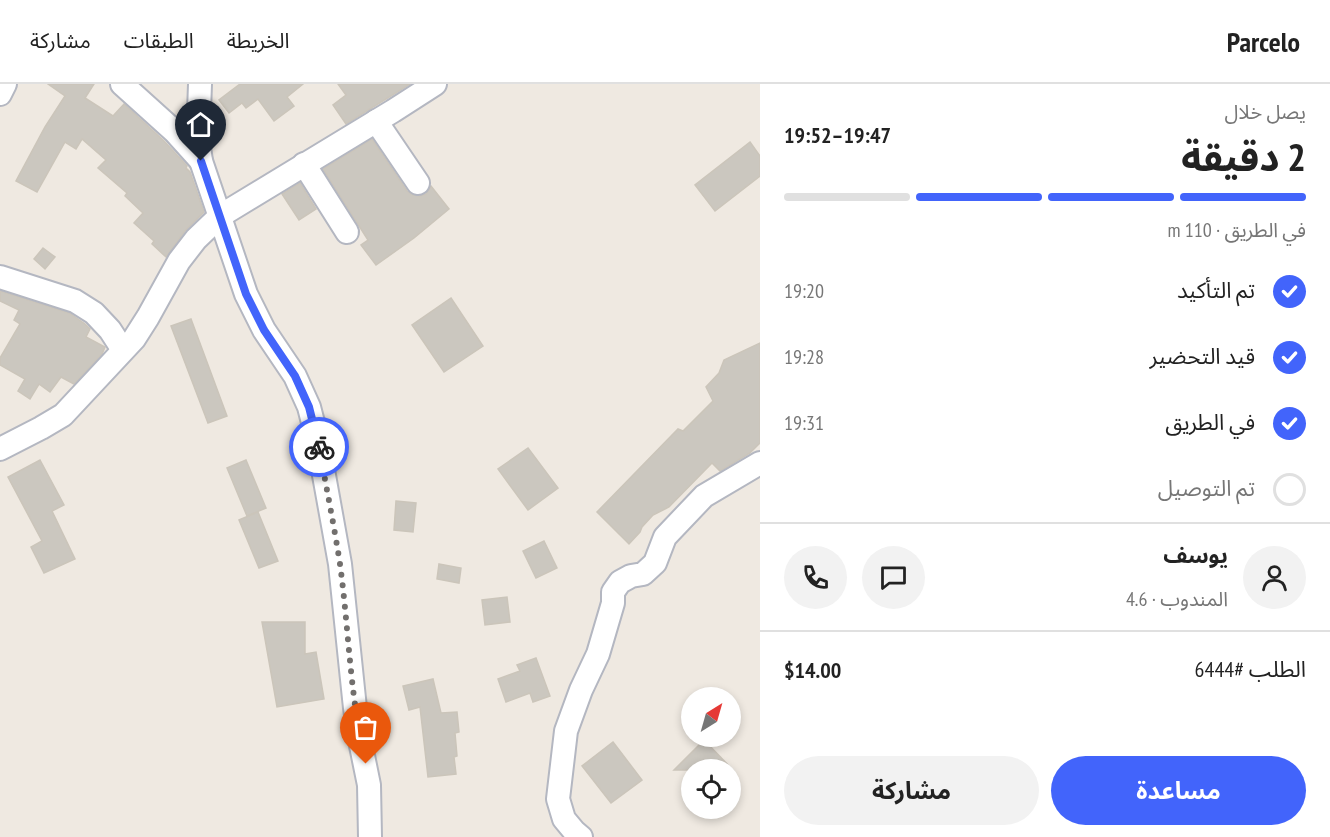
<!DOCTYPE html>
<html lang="ar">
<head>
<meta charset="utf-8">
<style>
  body { margin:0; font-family:"PT Sans Narrow","Noto Sans Arabic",sans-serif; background:#f2f2f2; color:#222; direction:rtl; height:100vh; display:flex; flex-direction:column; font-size:22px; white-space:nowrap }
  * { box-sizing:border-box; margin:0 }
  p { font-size:20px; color:#767676 }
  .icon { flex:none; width:33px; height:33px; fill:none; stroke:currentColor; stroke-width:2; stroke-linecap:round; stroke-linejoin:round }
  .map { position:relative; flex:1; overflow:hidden; direction:ltr }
  .details { display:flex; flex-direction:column; background:#fff; width:570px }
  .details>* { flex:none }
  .needle { width:39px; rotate:37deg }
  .buttons { position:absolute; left:681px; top:603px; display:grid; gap:12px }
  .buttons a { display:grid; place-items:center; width:60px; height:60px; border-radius:50%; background:#fff; box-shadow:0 3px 9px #0003; font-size:30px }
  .pin { position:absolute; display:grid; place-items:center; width:51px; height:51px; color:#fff; margin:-62px -26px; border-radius:50% 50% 50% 0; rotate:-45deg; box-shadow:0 0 6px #0007 }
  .pin .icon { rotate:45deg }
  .courier { position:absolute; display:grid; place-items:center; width:60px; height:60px; margin:-30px; border:4px solid #4264fb; border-radius:50%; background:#fff; color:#222; box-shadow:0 2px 8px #0007 }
  .overview em { font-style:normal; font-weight:700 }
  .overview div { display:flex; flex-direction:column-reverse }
  .overview { display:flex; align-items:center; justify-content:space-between; height:102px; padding:0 24px }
  h1 { font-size:39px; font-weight:700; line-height:45px }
  .bar { display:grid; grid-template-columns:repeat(4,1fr); gap:9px 6px; align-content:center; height:72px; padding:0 24px }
  .bar i { height:8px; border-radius:4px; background:#e0e0e0 }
  .bar .current { background:#4264fb }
  .bar p { grid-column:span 4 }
  .line { display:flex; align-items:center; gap:15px; padding:0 24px; border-top:2px solid #e0e0e0 }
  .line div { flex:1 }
  .round { display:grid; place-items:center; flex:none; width:63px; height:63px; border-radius:32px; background:#f2f2f2 }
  ol { padding:0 24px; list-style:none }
  li { display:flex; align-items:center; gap:18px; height:66px }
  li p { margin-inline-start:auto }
  li .icon { padding:6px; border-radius:50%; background:#4264fb; color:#fff; stroke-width:4 }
  li:last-child { color:#767676 }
  li i { width:33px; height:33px; border:3px solid #e0e0e0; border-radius:50% }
  .cta { display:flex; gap:12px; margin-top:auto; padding:12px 24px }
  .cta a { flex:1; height:69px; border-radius:36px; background:#4264fb; color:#fff; font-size:24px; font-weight:700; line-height:69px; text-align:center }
  .cta a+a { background:#f2f2f2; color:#222 }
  header { display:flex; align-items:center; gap:36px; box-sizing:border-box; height:84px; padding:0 30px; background:#fff; border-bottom:2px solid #e0e0e0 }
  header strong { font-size:28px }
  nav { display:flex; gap:33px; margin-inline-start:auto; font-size:21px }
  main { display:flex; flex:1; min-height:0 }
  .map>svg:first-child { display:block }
  .building { fill:#cbc7bf; stroke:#cbc5ba; stroke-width:1.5 }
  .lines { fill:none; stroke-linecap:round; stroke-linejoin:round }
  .minor-casing { stroke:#b4b7c1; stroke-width:26 }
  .minor { stroke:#fff; stroke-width:22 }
  .done { stroke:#726f6d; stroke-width:6; stroke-dasharray:0 10.8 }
  .route { stroke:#4264fb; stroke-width:8 }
</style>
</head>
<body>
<header>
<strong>Parcelo</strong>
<nav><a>الخريطة</a><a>الطبقات</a><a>مشاركة</a></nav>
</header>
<main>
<section class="details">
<div class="overview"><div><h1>2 دقيقة</h1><p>يصل خلال</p></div><em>19:47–19:52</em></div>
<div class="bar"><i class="current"></i><i class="current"></i><i class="current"></i><i></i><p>في الطريق · 110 m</p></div>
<ol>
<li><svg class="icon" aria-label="check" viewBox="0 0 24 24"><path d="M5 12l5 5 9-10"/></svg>تم التأكيد<p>19:20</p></li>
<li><svg class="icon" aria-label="check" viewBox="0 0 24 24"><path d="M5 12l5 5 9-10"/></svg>قيد التحضير<p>19:28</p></li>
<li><svg class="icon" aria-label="check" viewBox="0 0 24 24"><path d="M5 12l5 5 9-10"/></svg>في الطريق<p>19:31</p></li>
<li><i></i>تم التوصيل</li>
</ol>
<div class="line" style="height:108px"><a class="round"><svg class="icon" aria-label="person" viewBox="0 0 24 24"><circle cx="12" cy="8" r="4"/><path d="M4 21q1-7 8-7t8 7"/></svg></a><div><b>يوسف</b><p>المندوب · 4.6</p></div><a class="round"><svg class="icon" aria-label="chat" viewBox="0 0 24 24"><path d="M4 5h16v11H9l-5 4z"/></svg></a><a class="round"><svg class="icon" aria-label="phone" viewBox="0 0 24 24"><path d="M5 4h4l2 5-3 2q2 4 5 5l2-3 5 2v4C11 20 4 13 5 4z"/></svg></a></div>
<div class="line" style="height:78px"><div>الطلب #6444</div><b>$14.00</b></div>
<div class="cta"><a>مساعدة</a><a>مشاركة</a></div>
</section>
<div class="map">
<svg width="760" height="753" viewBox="0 0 760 753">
  <rect width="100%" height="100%" fill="#efe9e1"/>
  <g class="building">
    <polygon points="48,0 94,0 85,14 113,32 124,20 164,57 187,82 186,84 190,88 204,128 185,147 166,173 152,160 154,157 134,139 143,129 125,112 127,109 98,84 106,76 82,55 76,65 65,58 37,108 16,97 45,43 65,12"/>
    <polygon points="240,0 303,0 287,13 294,22 274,37 258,15 246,24 242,19 229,29 219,16"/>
    <polygon points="338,0 410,0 346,40 333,21 346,11"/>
    <polygon points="372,55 407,107 413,111 420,112 426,110 431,102 449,125 414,154 376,181 361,161 368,156 323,85"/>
    <polygon points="750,58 760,72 760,92 715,127 695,101"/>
    <polygon points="300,99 316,125 299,136 282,110"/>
    <polygon points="43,164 55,173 45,185 34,175"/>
    <polygon points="0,207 69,229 85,240 90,245 86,253 105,263 102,270 74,300 61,293 50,308 39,300 30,315 18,307 25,295 0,281 0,274 20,240 14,236 19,226 0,217"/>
    <polygon points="451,214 483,262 444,288 412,241"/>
    <polygon points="191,235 227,332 208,339 171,242"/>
    <polygon points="760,259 760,359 750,369 720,387 712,379 669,423 653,431 642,443 640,448 629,460 597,428 678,345 683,347 713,317 706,303 719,289 724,276"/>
    <polygon points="528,364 558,404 528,426 498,385"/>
    <polygon points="40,376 64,421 52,427 75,475 44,489 31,463 42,457 8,393"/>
    <polygon points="246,376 266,424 247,432 227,384"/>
    <polygon points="396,417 416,419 413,448 394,446"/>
    <polygon points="258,428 278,477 259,484 239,436"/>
    <polygon points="544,457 557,484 536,494 523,467"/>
    <polygon points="439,480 461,484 459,499 437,495"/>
    <polygon points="507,513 510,538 485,541 482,516"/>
    <polygon points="262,538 305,538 305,570 316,568 324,615 277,623"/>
    <polygon points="536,574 550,612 533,618 530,609 506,618 498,595 520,587 517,581"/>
    <polygon points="433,595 441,629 457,628 459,648 455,649 457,672 454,673 456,690 428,693 420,623 409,626 403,602"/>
    <polygon points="704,656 733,686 674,686"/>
    <polygon points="613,658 642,696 611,719 582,682"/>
  </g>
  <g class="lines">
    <defs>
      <g id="minor">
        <polyline points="122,0 174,47 201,77"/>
        <polyline points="200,0 198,56 201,77 246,210 264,246 295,292 309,323 318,358 340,480 355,624 359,652 369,701 370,753"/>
        <polyline points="0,10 5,0"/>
        <polyline points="376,37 418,99"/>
        <polyline points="304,80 347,148"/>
        <polyline points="0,193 75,217 94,229 110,246 123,266"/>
        <polyline points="0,365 41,344 63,331 134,255 148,233 179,177 196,155 220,132 393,27 435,0"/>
        <polyline points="581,753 574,747 564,735 558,715 566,647 581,606 598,570 613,519 613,508 620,498 631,492 643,490 655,479 665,453 704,412 760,379"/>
      </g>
    </defs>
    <use href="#minor" class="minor-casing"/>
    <use href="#minor" class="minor"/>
  </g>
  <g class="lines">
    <path class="done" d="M319,363C326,402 334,441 340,480C349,547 350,615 366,680"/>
    <polyline class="route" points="201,77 246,210 264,246 295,292 309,323 319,363"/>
  </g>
</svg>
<div class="buttons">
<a><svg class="needle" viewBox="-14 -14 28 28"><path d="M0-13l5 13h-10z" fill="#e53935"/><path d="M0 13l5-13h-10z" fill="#767676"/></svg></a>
<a><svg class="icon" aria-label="locate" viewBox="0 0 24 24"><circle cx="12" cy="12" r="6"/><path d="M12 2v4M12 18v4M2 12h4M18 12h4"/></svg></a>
</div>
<div class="pin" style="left:366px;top:680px;background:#ea580c"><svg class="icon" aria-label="bag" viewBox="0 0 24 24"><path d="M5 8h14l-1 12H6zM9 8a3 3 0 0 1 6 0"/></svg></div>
<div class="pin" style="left:201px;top:77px;background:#1f2937"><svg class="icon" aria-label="home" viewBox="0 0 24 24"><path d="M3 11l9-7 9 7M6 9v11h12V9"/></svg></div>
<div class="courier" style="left:319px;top:363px"><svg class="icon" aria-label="bike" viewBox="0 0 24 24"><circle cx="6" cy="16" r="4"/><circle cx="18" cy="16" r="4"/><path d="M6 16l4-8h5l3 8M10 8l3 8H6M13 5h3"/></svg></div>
</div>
</main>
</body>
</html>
